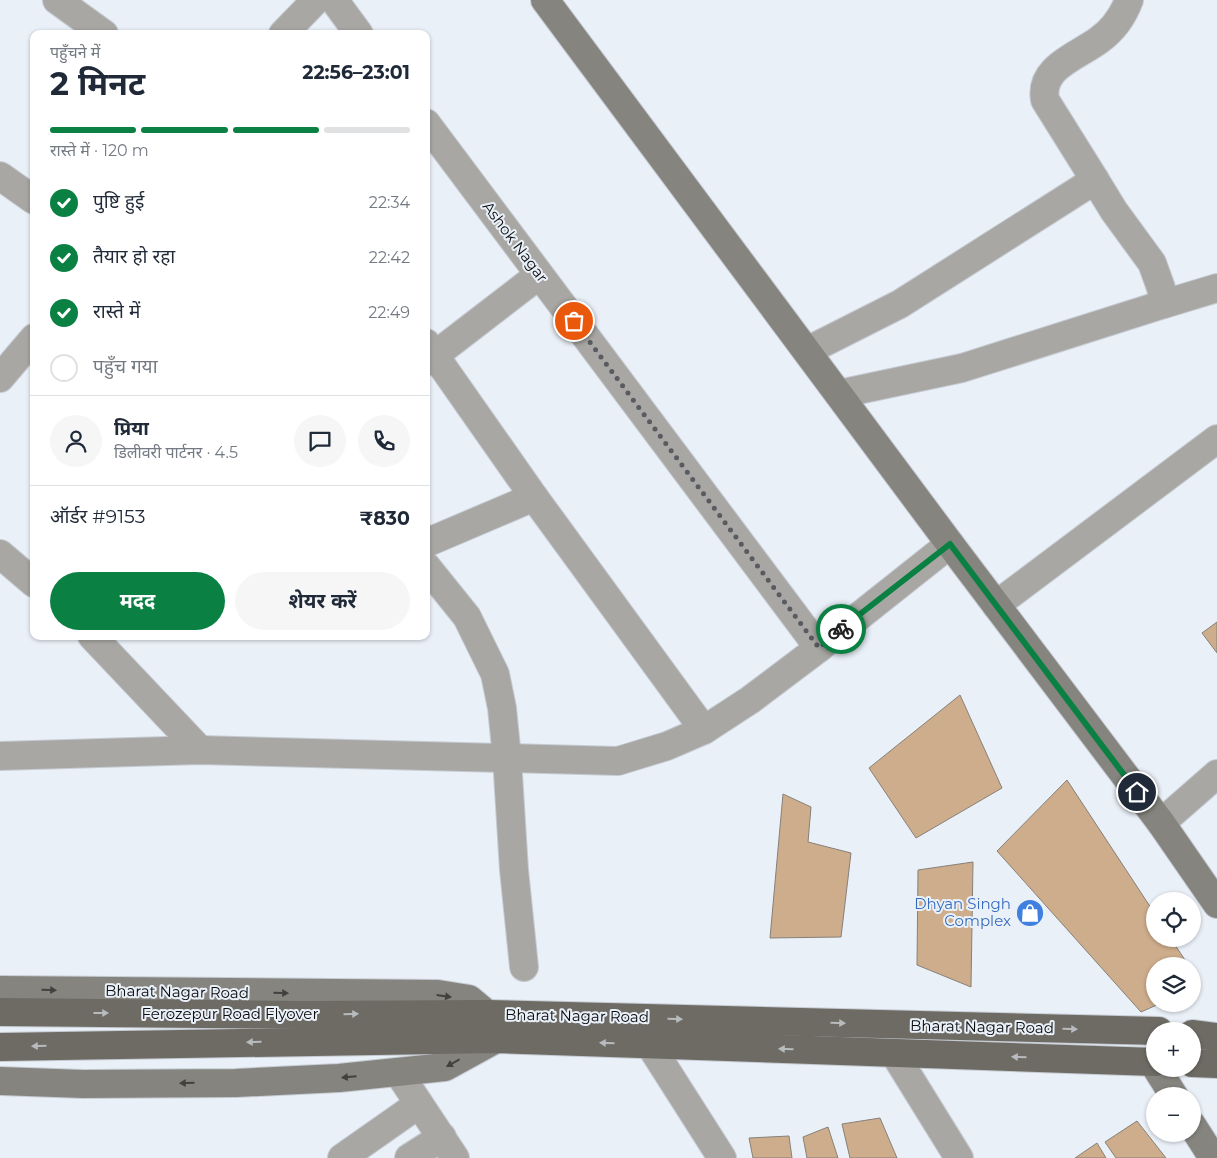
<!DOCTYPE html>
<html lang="hi">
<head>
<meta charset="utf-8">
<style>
  body { margin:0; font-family:Montserrat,"Noto Sans Devanagari",sans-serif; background:#f6f6f7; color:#1f2937; height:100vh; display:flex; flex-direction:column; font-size:19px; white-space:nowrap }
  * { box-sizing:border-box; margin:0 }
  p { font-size:16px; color:#747a83 }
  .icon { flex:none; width:28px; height:28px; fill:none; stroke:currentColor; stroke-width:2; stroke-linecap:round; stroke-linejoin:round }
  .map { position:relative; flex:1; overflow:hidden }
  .side { position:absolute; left:30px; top:30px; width:400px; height:610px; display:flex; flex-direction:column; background:#fff; border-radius:10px; box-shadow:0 1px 4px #0004 }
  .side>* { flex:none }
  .fabs { position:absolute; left:1146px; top:892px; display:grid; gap:10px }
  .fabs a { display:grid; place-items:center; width:55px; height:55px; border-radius:50%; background:#fff; box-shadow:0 1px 4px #0004; font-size:25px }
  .pin { position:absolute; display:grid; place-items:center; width:42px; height:42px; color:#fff; margin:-21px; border:2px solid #fff; border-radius:50%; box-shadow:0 1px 5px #0007 }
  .courier { position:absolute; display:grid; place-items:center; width:50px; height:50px; margin:-25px; border:4px solid #0b8043; border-radius:50%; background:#fff; color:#222; box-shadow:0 1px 6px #0007 }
  .overview em { font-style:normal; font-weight:700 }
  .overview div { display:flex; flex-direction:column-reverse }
  .overview { display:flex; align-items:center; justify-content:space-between; height:85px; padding:0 20px }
  h1 { font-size:32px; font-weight:700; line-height:38px }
  .bar { display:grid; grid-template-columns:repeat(4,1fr); gap:8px 5px; align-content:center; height:60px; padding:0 20px }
  .bar i { height:6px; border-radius:4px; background:#e0e1e3 }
  .bar .on { background:#0b8043 }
  .bar p { grid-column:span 4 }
  .line { display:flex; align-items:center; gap:12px; padding:0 20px; border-top:1px solid #e0e1e3 }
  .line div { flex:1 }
  .round { display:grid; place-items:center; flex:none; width:52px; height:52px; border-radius:26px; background:#f6f6f7 }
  ol { padding:0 20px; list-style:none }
  li { display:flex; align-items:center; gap:15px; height:55px }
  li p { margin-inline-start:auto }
  li .icon { padding:5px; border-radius:50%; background:#0b8043; color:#fff; stroke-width:4 }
  li:last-child { color:#747a83 }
  li i { width:28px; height:28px; border:2px solid #e0e1e3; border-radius:50% }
  .cta { display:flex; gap:10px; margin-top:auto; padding:10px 20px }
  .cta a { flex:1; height:58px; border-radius:30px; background:#0b8043; color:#fff; font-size:20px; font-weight:700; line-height:58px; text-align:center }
  .cta a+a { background:#f6f6f7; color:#1f2937 }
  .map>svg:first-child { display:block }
  .building { fill:#cdad8b; stroke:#878079 }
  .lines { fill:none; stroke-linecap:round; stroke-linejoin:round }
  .street-casing { stroke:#c6cbd3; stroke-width:30 }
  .secondary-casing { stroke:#c6cbd3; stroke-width:30 }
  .primary-casing { stroke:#c6cbd3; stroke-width:30 }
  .street { stroke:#a8a7a3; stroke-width:28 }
  .secondary { stroke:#85847e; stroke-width:28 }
  .primary { stroke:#6d6b64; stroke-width:28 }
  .oneway { fill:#414140 }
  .oneway2 { fill:#b8bbbd }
  .done { stroke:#585b60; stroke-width:5; stroke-dasharray:0 9 }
  .route { stroke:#0b8043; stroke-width:6 }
  .labels { text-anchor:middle; stroke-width:4; stroke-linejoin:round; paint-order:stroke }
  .street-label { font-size:15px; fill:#0a0b0e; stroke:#eaf0f8 }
  .shop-label { font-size:15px; fill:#366cbe; stroke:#eaf0f8; text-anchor:end }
</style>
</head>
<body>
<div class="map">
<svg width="1217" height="1158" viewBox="0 0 1217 1158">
  <rect width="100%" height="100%" fill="#eaf0f8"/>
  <g class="building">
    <polygon points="1217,622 1217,653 1202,633"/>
    <polygon points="960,695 1002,788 916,838 869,768"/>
    <polygon points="1067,780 1155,914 1155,939 1171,939 1189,966 1155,966 1155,1004 1159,1004 1141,1012 997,851"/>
    <polygon points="783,794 811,807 808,842 851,853 841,937 770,938"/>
    <polygon points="973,862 971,987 917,965 918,870"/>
    <polygon points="1192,972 1200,984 1192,988"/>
    <polygon points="880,1118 897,1158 850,1158 842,1124"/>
    <polygon points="1137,1121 1166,1158 1116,1158 1105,1142"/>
    <polygon points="828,1127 838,1158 807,1158 803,1137"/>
    <polygon points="789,1136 792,1158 753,1158 749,1138"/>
    <polygon points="1097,1143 1106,1158 1075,1158"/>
  </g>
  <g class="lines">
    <defs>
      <g id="street">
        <polyline points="57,0 104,34"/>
        <polyline points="334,0 359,34"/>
        <polyline points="283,34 316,0"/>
        <polyline points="426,123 819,648"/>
        <polyline points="0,176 34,200"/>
        <path d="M1095,180L1045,100C1039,67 1078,56 1099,40C1113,30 1123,16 1129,0"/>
        <polyline points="1164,304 1217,288"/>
        <polyline points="426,343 534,497"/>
        <polyline points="807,351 900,304 1095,180 1114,211 1152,263 1161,288 1164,304 962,368 839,394"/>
        <polyline points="426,362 539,275"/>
        <polyline points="0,378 34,338"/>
        <polyline points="426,543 534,497 704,730"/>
        <polyline points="0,554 34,583"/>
        <polyline points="426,566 467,617 495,674 502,708 507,758 514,870 524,967"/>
        <polyline points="996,605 1217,439"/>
        <polyline points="92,636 200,750"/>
        <polyline points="0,756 200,750 618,761 667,746 704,730 750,700 819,648 950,544"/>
        <polyline points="1161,823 1217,774"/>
        <polyline points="650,1045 722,1158"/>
        <polyline points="894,1053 959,1158"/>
        <polyline points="398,1072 455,1158"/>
        <polyline points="342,1158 419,1104"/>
        <polyline points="409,1158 442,1137"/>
      </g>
      <g id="secondary">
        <polyline points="545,0 950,544 1161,823 1217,904"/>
        <polyline points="0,990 438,994 469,999 487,1014"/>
        <polyline points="1157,1069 1174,1096"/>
        <polyline points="0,1081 83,1084 236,1083 339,1078 445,1067 496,1039"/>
        <polyline points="1192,1125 1213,1158"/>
      </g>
      <g id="primary">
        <polyline points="0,1012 303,1015 487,1014 1159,1031"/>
        <polyline points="1192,1034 1217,1037"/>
        <polyline points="0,1047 496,1039 1155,1062"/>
        <polyline points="1192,1063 1217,1064"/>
      </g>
    </defs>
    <use href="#street" class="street-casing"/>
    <use href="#secondary" class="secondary-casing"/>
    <use href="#primary" class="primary-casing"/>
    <use href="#street" class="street"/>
    <use href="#secondary" class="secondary"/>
    <use href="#primary" class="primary"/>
  </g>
  <defs><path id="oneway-solid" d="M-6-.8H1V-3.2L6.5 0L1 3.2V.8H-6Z" transform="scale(1.25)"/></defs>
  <g class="oneway">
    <use href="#oneway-solid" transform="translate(49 990) rotate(1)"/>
    <use href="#oneway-solid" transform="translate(281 993) rotate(1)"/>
    <use href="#oneway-solid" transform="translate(444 996) rotate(8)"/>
    <use href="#oneway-solid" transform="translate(453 1063) rotate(151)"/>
    <use href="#oneway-solid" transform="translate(349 1077) rotate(175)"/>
    <use href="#oneway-solid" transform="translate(187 1083) rotate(179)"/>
  </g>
  <g class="oneway2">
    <use href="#oneway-solid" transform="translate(101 1013)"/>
    <use href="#oneway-solid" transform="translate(351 1014) rotate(-1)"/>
    <use href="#oneway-solid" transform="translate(675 1019) rotate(1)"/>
    <use href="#oneway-solid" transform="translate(838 1023) rotate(1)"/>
    <use href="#oneway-solid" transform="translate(1070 1029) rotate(1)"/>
    <use href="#oneway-solid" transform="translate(254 1042) rotate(179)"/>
    <use href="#oneway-solid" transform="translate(607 1043) rotate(-178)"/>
    <use href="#oneway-solid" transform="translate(39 1046) rotate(179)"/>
    <use href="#oneway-solid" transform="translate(786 1049) rotate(-178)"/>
    <use href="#oneway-solid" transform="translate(1019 1057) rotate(-178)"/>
  </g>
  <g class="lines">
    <polyline class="done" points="574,321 819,648 841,629"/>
    <polyline class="route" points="841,629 950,544 1137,792"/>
  </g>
  <defs>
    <symbol id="shop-disc" viewBox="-11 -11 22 22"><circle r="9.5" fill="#3f7fe0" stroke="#eaf0f8"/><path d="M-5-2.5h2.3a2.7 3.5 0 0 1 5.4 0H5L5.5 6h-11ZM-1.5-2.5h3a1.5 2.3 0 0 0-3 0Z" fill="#fff"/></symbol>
  </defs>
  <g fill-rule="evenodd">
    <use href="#shop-disc" x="1014" y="897" width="32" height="32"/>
  </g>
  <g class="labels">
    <g class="street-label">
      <text transform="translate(515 242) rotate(53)" y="5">Ashok Nagar</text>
      <text transform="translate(177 992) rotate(1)" y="5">Bharat Nagar Road</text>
      <text x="230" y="1019">Ferozepur Road Flyover</text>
      <text transform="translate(577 1016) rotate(1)" y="5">Bharat Nagar Road</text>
      <text transform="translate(982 1027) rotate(1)" y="5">Bharat Nagar Road</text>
    </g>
    <g class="shop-label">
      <text x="1011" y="909">Dhyan Singh<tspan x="1011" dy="17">Complex</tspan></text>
    </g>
  </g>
</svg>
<div class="fabs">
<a><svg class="icon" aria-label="locate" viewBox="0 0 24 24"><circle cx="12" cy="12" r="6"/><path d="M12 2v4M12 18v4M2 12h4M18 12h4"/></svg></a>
<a><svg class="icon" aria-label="layers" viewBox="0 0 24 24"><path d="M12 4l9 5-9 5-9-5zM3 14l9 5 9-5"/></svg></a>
<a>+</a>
<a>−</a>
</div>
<div class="pin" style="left:574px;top:321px;background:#ea580c"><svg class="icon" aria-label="bag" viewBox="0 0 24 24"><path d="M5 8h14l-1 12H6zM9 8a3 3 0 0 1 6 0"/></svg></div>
<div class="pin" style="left:1137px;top:792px;background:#1f2937"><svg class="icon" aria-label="home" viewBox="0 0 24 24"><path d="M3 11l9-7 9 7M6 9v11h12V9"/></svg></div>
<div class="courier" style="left:841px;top:629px"><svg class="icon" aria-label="bike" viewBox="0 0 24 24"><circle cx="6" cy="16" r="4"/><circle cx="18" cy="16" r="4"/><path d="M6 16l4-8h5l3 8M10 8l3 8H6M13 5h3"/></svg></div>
<section class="side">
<div class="overview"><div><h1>2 मिनट</h1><p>पहुँचने में</p></div><em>22:56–23:01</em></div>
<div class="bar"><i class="on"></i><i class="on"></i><i class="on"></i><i></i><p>रास्ते में · 120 m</p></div>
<ol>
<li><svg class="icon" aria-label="check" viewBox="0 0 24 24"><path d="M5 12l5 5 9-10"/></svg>पुष्टि हुई<p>22:34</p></li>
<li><svg class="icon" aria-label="check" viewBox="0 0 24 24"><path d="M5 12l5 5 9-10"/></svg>तैयार हो रहा<p>22:42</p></li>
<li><svg class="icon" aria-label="check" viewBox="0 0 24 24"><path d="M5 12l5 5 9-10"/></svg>रास्ते में<p>22:49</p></li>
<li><i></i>पहुँच गया</li>
</ol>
<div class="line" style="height:90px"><a class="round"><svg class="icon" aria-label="person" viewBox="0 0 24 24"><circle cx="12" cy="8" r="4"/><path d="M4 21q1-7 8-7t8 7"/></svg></a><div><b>प्रिया</b><p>डिलीवरी पार्टनर · 4.5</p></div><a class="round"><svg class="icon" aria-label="chat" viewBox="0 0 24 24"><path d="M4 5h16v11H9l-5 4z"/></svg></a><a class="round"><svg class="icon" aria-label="phone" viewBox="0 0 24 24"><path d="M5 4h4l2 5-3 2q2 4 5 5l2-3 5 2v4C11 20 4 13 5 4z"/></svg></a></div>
<div class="line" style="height:65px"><div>ऑर्डर #9153</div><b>₹830</b></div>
<div class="cta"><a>मदद</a><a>शेयर करें</a></div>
</section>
</div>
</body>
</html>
